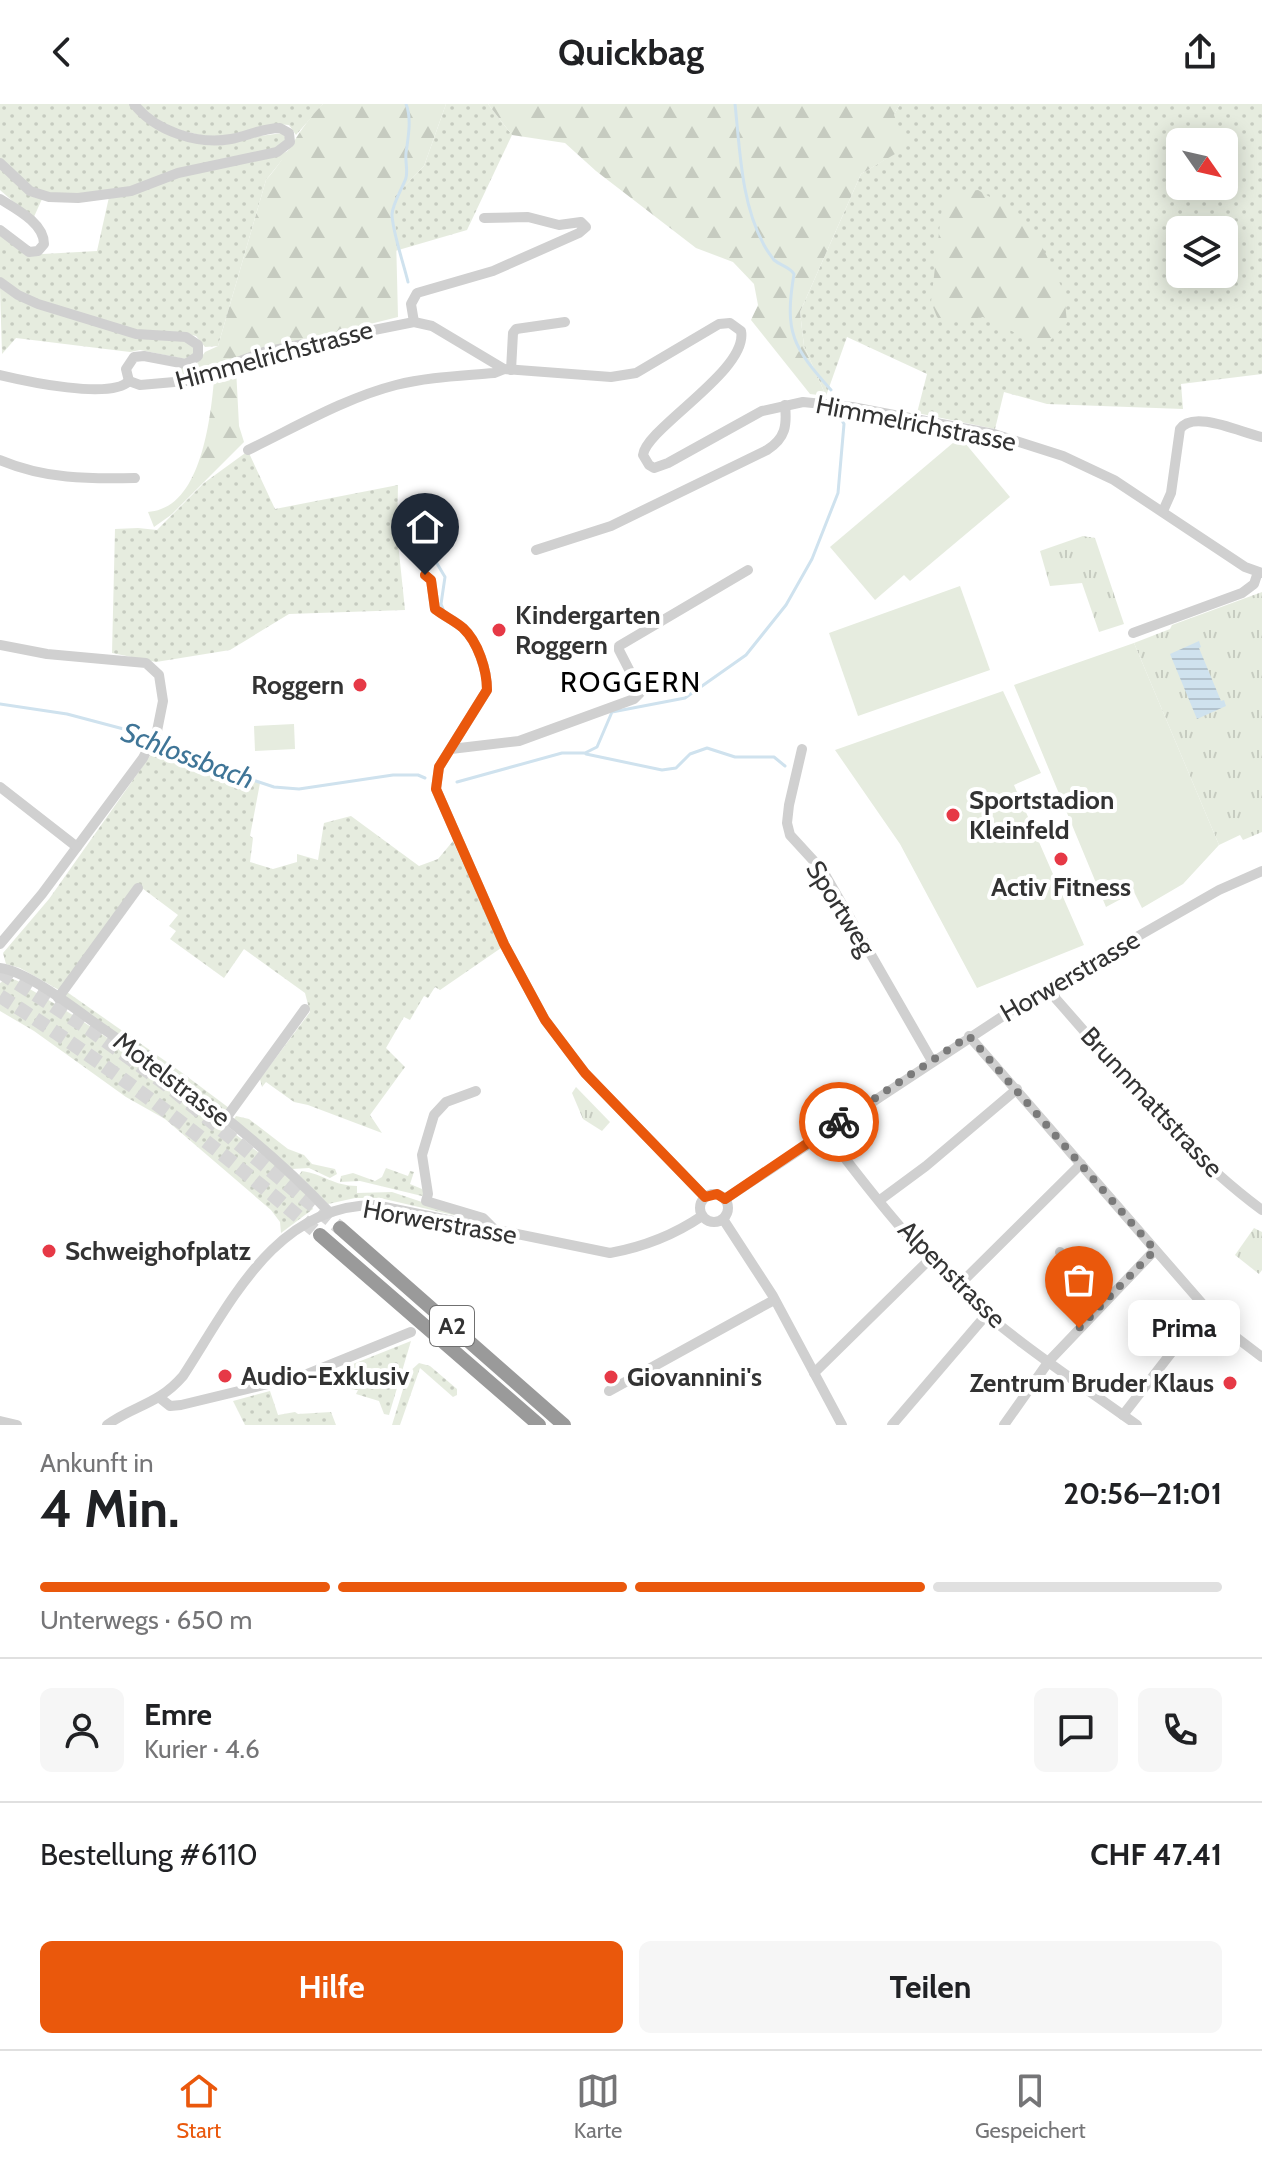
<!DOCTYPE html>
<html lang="de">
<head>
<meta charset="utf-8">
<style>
  body { margin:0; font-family:Cabin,sans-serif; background:#f6f6f6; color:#202124; height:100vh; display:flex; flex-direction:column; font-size:30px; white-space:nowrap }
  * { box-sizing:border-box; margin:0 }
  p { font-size:26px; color:#757577 }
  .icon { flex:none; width:44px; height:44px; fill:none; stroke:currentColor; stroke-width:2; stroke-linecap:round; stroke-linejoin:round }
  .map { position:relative; height:1321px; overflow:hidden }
  .sheet { display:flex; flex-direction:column; background:#fff; flex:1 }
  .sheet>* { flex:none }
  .needle { width:52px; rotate:124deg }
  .buttons { position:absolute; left:1166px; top:24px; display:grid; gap:16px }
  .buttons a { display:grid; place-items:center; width:72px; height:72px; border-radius:12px; background:#fff; box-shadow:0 4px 20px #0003; font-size:40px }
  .pin { position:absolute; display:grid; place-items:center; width:68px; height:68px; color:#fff; margin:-82px -34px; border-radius:50% 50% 50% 0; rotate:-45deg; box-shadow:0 0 8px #0007 }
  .pin .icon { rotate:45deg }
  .courier { position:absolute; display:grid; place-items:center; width:80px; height:80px; margin:-40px; border:6px solid #ea580c; border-radius:50%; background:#fff; color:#222; box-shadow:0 2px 10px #0007 }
  .bubble { position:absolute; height:56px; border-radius:12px; background:#fff; box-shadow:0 4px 20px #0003; font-size:26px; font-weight:800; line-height:56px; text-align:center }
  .headline em { font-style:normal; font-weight:800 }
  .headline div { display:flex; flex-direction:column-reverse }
  .headline { display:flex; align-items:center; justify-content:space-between; height:136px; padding:0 40px }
  h1 { font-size:52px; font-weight:800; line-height:60px }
  .bar { display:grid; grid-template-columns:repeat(4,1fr); gap:12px 8px; align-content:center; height:96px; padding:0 40px }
  .bar i { height:10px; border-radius:6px; background:#e0e0e0 }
  .bar .active { background:#ea580c }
  .bar p { grid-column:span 4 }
  .line { display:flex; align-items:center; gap:20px; padding:0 40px; border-top:2px solid #e0e0e0 }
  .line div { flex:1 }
  .round { display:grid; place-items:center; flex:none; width:84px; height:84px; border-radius:12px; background:#f6f6f6 }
  .cta { display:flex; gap:16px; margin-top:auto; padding:16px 40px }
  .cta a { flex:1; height:92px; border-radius:12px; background:#ea580c; color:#fff; font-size:32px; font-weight:800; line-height:92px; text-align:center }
  .cta a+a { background:#f6f6f6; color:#202124 }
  header { display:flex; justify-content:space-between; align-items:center; height:104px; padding:0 40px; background:#fff; font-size:36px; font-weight:800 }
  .dock { display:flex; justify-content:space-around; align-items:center; height:112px; border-top:2px solid #e0e0e0; background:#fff; font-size:22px; color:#757577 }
  .dock a { display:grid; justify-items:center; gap:4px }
  .dock .active { color:#ea580c }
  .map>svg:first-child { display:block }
  .grass { fill:url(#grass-dots); fill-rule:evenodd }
  .forest { fill:url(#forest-firs) }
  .park { fill:url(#park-tufts) }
  .garden { fill:#e6ecdf }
  .water { fill:url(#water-rules) }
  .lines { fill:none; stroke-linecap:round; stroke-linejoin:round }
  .stream { stroke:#cfe2ee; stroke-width:3 }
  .highway-tunnel { stroke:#d6d6d6; stroke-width:14; stroke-dasharray:14 7; stroke-linecap:butt }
  .minor { stroke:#d0d0d0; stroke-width:10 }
  .highway { stroke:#9a9a9a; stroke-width:14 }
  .done { stroke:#7a7a7a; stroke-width:8; stroke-dasharray:0 14.4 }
  .route { stroke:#ea580c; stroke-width:10 }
  .poi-dot { fill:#e63946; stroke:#fff; stroke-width:3 }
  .labels { text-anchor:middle; stroke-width:8; stroke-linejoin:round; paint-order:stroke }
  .shield { fill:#fff; stroke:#707070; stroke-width:2 }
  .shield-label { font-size:24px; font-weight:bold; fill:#333 }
  .street-label { font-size:26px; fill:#333; stroke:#fff }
  .poi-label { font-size:26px; font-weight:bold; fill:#333; stroke:#fff; text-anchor:start }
  .neighbourhood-label { font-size:28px; letter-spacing:2px; fill:#000; stroke:#fff }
  .water-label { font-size:28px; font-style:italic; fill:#3f7597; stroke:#fff }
</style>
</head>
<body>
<header><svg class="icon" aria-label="back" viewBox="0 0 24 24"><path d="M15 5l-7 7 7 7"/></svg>Quickbag<svg class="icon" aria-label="share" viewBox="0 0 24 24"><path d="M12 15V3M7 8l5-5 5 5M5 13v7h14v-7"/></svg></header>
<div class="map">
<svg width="1262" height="1321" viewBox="0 0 1262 1321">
  <defs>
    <pattern id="grass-dots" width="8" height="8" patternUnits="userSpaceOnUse" patternTransform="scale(2)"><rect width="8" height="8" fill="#e6ecdf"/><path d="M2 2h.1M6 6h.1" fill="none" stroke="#c6cbc0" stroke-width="1.8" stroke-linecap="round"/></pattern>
    <pattern id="forest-firs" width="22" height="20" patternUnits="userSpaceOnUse" patternTransform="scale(2)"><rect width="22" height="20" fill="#e6ecdf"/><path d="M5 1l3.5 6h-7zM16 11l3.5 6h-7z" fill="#c6cbc0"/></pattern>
    <pattern id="park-tufts" width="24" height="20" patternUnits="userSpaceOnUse" patternTransform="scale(2)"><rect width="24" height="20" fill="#e6ecdf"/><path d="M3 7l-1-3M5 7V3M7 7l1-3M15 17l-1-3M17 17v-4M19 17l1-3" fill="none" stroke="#c6cbc0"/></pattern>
    <pattern id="water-rules" width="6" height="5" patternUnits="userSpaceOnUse" patternTransform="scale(2)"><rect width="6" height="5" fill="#cfe2ee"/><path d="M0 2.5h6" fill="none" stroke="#b2c2cd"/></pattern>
  </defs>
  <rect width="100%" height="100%" fill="#fff"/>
  <g class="grass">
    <path d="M0,0H131L144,15L211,38L283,29L286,35L279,44C218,60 91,108 32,84C20,78 10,64 0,55Z"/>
    <polygon points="138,0 323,0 296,31 289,21 277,20 241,30 209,33 166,23"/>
    <polygon points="446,0 488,0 512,31 467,126 395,147 395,92 424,62"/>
    <path d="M900,0H1262V270L1181,280L1183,305L1047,300L1004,288L995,325L917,309L927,270L847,233L826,292L804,242L800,208L861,70L894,50V11ZM1180,38H1224V82H1180ZM1180,126H1224V170H1180Z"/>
    <path d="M290,46L266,76L218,242L205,243L196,232L188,230C168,228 146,228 126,224C92,218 24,197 0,173V129L25,151L97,147L109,93L174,73L279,51Z"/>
    <polygon points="0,63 42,95 33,115 0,86"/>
    <polygon points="0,184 18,196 38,203 183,236 193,240 195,249 190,256 140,246 130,248 16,234 2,250"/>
    <polygon points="248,347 275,405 398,381 397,429 405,506 289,510 230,546 156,558 112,549 115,425 138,424 157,426 204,379"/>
    <path d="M157,642C194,666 219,668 260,679L250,732L253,734L250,758L273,765L297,758V750L318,756L324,719L351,712L419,762L438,755L453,737L501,844L440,886L435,883L428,894L424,892L410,916L404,913L386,944L405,963L370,1011L382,1029L308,1001L294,998L266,978L262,983L260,975L310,908L305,889L244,845L224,874L170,835L176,827L169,822L178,811L138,781L59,886L20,864L6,860L3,849L49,795Z"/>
    <path d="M8,874C19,875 25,883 35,888C111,932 180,986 249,1041C270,1058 304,1079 313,1105L281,1129L280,1118L271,1106L165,1015L126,993L34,927L0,907V879Z"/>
    <polygon points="67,888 181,968 229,1004 223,1007 65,893"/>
    <polygon points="236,1012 249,1015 288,1045 304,1051 312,1060 335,1065 337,1070 330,1074 309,1064 292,1065 234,1015"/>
    <polygon points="386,1064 408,1072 410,1067 414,1068 410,1080 422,1085 425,1089 422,1092 360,1077 340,1078 341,1072 353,1069 375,1077 382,1073"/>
    <path d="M302,1067C323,1070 334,1082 357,1082V1089L392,1088L479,1117L380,1094H355L328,1100L299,1071Z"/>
    <polygon points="411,1237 389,1311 384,1310 379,1297 356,1290 358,1286 350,1285 343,1264"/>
    <polygon points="419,1259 430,1262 457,1285 457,1291 453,1293 420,1264 400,1321 392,1321 408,1269"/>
    <polygon points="270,1287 278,1311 295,1308 298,1310 331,1308 336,1321 245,1321 233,1297"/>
  </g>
  <g class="forest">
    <path d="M323,0H446L424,62L395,92L398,213L234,254L197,270L173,274L175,264L195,262L205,248L218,242L266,76C288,52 299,23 323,0Z"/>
    <polygon points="488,0 900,0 894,11 904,37 895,50 861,70 800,208 804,242 826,292 810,290 751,216 758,201 754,180 733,158 696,144 596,67 565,39 512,31"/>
    <polygon points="978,86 1000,99 1036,130 1064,188 1067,219 1044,243 983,213 945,220 937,213 931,198 942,103 953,89"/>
    <path d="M236,264L239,322L244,338L171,411L154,423L148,408C152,407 157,407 161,405C202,391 211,312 214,275Z"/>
  </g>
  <g class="park">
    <polygon points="1083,432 1095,434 1124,520 1099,528 1082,479 1050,482 1040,447"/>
    <polygon points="1262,488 1262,728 1243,736 1240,731 1219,741 1134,539 1170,525 1172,521"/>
    <polygon points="576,983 610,1018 602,1027 583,1015 572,989"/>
    <polygon points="1254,1124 1262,1128 1262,1166 1259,1170 1235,1151"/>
  </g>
  <g class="garden">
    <polygon points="960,333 1010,393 910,477 904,471 875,496 830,443"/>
    <polygon points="960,482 990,566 858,612 829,529"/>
    <polygon points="1134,539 1219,741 1183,780 1142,804 1134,788 1106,803 1014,581"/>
    <polygon points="1003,587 1041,669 1014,681 1084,841 977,884 900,740 835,646"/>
    <polygon points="294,620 295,645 255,647 254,622"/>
  </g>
  <polygon class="water" points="1199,537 1201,543 1199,544 1221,597 1224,596 1226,602 1197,615 1170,550"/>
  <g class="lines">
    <g class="stream">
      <path d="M406,0C412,15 408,34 406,49C405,58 408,65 406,74C402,85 393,99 392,110C392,126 404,161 408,178"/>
      <path d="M735,0C740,46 741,99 764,141C766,145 771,152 774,156C781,162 789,162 794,170C784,229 793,243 831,286"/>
      <polyline points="435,404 432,451 445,473 441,500 443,505"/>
      <polyline points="0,600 67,610 150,632"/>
      <polyline points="156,636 184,653 274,683 299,685 393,671 418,671 425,674"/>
      <polyline points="586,650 662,666 676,664 690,650 707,644 735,653 774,653 785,662"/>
      <polyline points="457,678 562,649 585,649 597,643 612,608 685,594 746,551 786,501 812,455 838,389 844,320 839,311"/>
    </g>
    <g class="highway-tunnel">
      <polyline points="0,868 89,925 171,984 340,1124"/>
      <path d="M0,892C113,964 219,1044 320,1131"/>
    </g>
    <g class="minor">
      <path d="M0,59L30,87L49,93L78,94L131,87L178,69L277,48L290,38L289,29L280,24C263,24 247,32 231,35C197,41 155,27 134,0"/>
      <path d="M0,95C16,105 44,119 44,140L38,147L29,148L0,126"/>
      <polyline points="0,178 18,191 38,200 136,230 186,233 198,241 198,252 186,260 144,252 134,253 126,265 129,277"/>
      <polyline points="414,218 411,200 417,189 493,167 579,129 586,123 581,118 559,121 528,113 484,114"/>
      <polyline points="511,266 513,229 516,225 565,218"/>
      <path d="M0,271C25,277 111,296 129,277"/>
      <path d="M129,277L140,281L186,277L264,248L414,218L432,222L504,265L611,273L636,269L719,220L730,219L741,227C749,266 646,324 643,351L649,361L654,364L668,359L762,307L803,298L852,303L994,330L1063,352L1114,376L1245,463L1262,469"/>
      <path d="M248,346C296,323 345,294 396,281C428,273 461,272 494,269L504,265"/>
      <path d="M0,356C45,375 88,375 135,374"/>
      <path d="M1163,407L1171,389L1180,325C1193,305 1242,329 1262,333"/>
      <path d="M536,446L611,422L767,346C786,334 787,321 785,301"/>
      <path d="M425,471L431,476L435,505C444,512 455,517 463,524C478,538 487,566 487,586L439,663L436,685L504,840L545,916L585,969L705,1093"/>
      <polyline points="1133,529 1242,489 1254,480 1258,468"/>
      <polyline points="0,541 47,550 146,559 159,571 163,597 157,627 143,654 42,790 0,840"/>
      <polyline points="451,645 519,637 634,595 640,589 639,585 619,546 619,542 748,466"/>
      <polyline points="802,645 789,701 787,719 790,731 823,767 932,957"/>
      <polyline points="0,683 77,743"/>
      <path d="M0,864C26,867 73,903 95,919C178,977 260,1034 329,1108"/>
      <path d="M1050,882L1056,895C1121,968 1183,1048 1262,1106"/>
      <polyline points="58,894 138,784"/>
      <polyline points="969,932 1206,1204 1233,1231 1262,1253"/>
      <polyline points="476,987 446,998 434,1011 422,1051 428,1090 426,1097 483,1114 495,1126"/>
      <polyline points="226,1014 305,905"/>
      <path d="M825,1028C865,1081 908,1136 956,1183C1010,1235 1076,1277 1137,1321"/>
      <circle cx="714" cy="1104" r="14"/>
      <polyline points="725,1095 1035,891 1219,786 1262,767"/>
      <polyline points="880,1096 926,1062 1017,985"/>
      <polyline points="723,1115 773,1192 842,1321"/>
      <polyline points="1060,1148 1103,1198"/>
      <polyline points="957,1183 1081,1060"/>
      <polyline points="814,1269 930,1155"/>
      <polyline points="609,1287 774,1196"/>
      <polyline points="160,1294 170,1302 181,1301 305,1271 411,1228"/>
      <polyline points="1123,1311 1206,1204"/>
      <polyline points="0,1317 17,1321"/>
      <path d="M107,1321C134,1301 158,1301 183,1272C230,1200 275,1101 375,1101L610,1149C643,1143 674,1131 702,1112"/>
      <polyline points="892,1321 987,1210"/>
      <polyline points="1004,1321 1049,1257 1155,1146"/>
    </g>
    <g class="highway">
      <polyline points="340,1124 564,1321"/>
      <polyline points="320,1131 539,1321"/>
    </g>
  </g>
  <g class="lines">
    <polyline class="done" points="839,1018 969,932 1155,1146 1079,1224"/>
    <path class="route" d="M425,471L431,476L435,505C444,512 455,517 463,524C478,538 487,566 487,586L439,663L436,685L504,840L545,916L585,969L705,1093L717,1090L725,1095L839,1018"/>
  </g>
  <g class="poi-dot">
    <circle cx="499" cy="526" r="8"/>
    <circle cx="360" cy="581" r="8"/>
    <circle cx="953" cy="711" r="8"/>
    <circle cx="1061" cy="755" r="8"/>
    <circle cx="49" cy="1147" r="8"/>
    <circle cx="225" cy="1272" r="8"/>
    <circle cx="611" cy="1273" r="8"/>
    <circle cx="1230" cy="1279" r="8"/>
  </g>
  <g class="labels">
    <rect class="shield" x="430" y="1202" width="44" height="40" rx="6"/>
    <g class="shield-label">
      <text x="452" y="1230">A2</text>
    </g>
    <g class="street-label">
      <text transform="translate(274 251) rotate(-15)" y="9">Himmelrichstrasse</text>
      <text transform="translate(916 319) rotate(11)" y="9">Himmelrichstrasse</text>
      <text transform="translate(841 804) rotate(58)" y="9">Sportweg</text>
      <text transform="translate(1070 872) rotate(-30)" y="9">Horwerstrasse</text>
      <text transform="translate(172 975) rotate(37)" y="9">Motelstrasse</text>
      <text transform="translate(1152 998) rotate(47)" y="9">Brunnmattstrasse</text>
      <text transform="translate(440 1118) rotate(10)" y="9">Horwerstrasse</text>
      <text transform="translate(952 1170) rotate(45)" y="9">Alpenstrasse</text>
    </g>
    <g class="poi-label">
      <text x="515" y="520">Kindergarten<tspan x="515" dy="30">Roggern</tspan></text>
      <text x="344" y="590" text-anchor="end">Roggern</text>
      <text x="969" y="705">Sportstadion<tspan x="969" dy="30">Kleinfeld</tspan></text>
      <text x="1061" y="792" text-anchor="middle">Activ Fitness</text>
      <text x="65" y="1156">Schweighofplatz</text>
      <text x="241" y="1281">Audio-Exklusiv</text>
      <text x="627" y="1282">Giovannini's</text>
      <text x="1214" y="1288" text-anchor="end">Zentrum Bruder Klaus</text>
    </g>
    <g class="neighbourhood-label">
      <text x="631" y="588">ROGGERN</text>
    </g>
    <g class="water-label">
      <text transform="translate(188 651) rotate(21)" y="10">Schlossbach</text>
    </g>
  </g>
</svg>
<div class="buttons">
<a><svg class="needle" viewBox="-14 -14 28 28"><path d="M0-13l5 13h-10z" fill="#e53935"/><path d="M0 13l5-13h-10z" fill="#757577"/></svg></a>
<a><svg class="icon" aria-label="layers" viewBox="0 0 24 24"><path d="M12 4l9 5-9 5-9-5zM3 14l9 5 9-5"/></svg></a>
</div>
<div class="pin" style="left:1079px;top:1224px;background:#ea580c"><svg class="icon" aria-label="bag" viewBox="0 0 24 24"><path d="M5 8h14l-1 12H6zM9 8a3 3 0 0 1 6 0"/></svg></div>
<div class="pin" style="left:425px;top:471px;background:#1f2937"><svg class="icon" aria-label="home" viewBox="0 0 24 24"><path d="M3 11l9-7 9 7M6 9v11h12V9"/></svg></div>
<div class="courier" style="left:839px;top:1018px"><svg class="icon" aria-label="bike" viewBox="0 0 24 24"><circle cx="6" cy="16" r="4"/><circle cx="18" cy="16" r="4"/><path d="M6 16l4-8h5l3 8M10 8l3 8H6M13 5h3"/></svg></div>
<div class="bubble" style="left:1128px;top:1196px;width:112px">Prima</div>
</div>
<section class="sheet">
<div class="headline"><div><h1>4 Min.</h1><p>Ankunft in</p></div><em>20:56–21:01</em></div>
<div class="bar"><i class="active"></i><i class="active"></i><i class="active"></i><i></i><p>Unterwegs · 650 m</p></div>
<div class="line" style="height:144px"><a class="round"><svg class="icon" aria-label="person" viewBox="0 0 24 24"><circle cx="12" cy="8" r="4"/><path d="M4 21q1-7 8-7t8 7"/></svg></a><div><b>Emre</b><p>Kurier · 4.6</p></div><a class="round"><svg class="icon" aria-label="chat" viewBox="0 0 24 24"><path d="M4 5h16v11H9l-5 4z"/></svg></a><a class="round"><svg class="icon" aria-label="phone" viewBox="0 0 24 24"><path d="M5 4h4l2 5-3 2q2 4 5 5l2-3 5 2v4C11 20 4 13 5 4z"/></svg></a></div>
<div class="line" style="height:104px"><div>Bestellung #6110</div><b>CHF 47.41</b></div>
<div class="cta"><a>Hilfe</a><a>Teilen</a></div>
</section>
<nav class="dock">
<a class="active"><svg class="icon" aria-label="home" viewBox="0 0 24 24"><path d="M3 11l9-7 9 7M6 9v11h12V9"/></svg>Start</a>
<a><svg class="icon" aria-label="map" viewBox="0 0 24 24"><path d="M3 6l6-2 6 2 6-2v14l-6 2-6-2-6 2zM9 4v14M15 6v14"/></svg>Karte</a>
<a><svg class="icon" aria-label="saved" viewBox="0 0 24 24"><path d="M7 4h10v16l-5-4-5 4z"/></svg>Gespeichert</a>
</nav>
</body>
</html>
